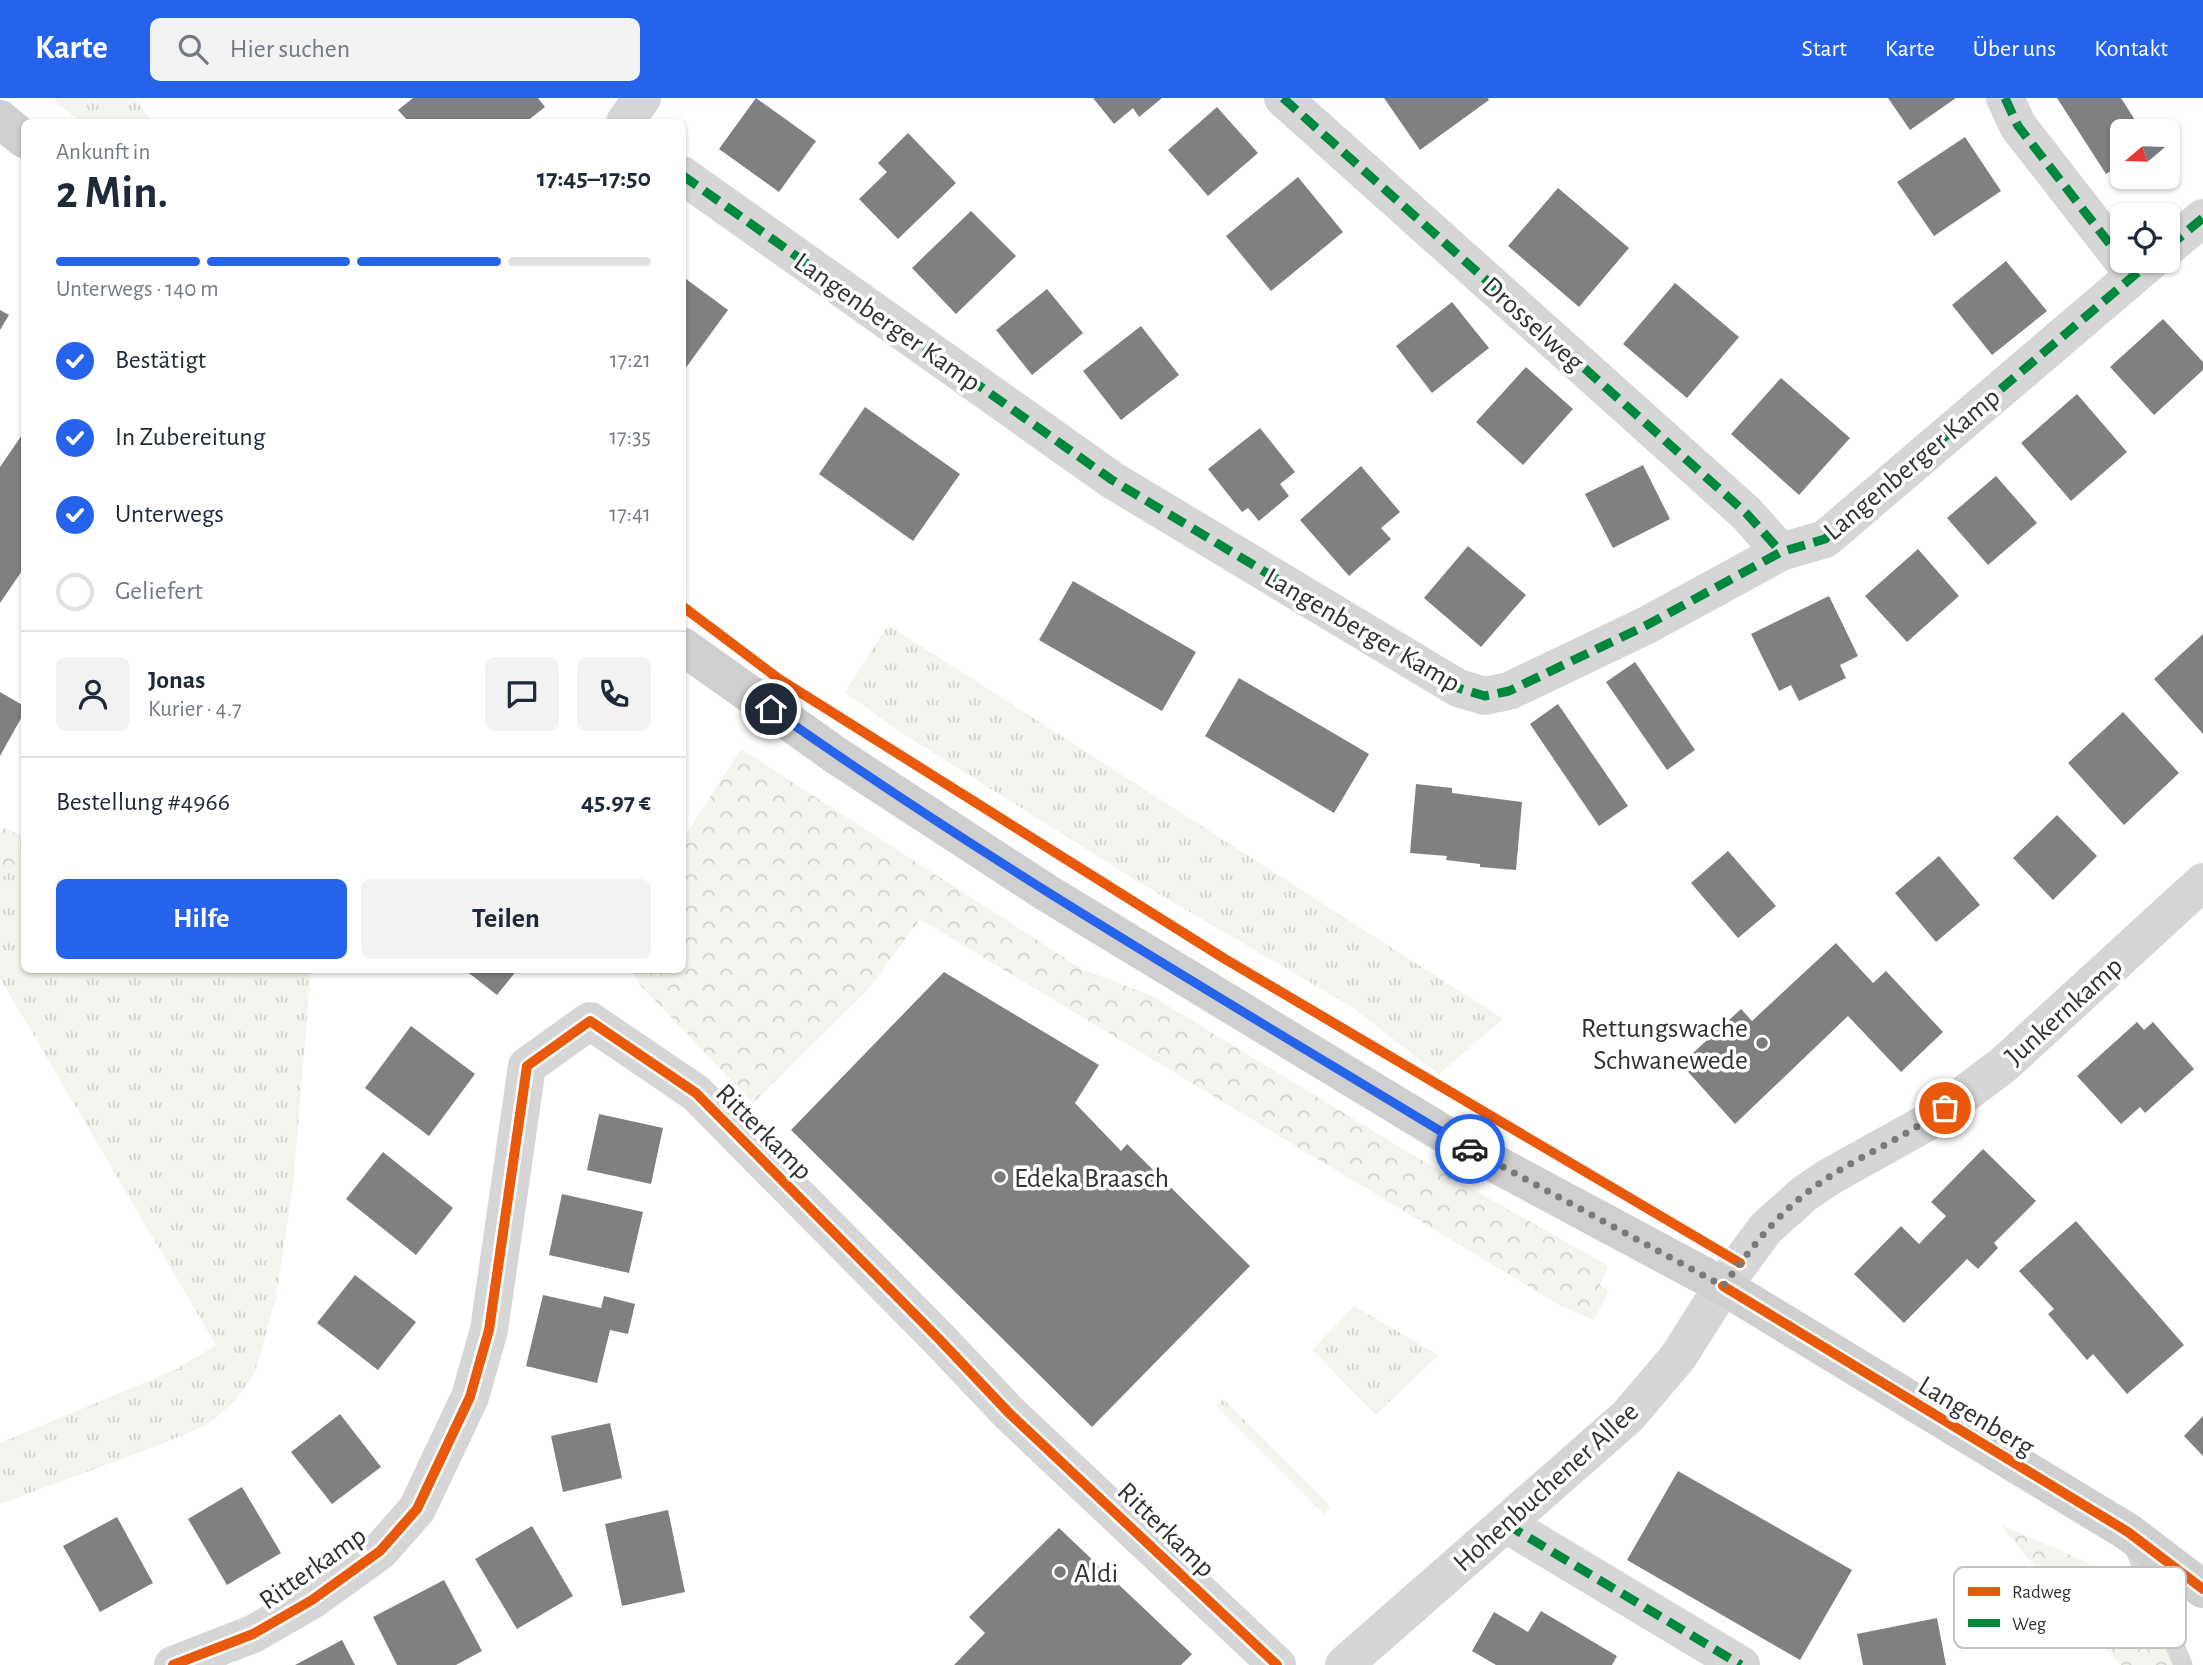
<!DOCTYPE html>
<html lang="de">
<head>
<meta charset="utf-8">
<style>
  body { margin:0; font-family:"Alegreya Sans",sans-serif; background:#f2f2f3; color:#1f2937; height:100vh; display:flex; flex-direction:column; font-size:26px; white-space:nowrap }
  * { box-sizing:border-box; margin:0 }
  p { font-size:23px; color:#747a83 }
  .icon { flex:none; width:38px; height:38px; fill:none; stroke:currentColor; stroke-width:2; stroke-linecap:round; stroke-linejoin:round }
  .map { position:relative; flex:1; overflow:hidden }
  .side { position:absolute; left:21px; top:21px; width:665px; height:854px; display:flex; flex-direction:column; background:#fff; border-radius:10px; box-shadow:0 2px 5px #0004 }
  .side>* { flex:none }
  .needle { width:46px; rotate:251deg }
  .buttons { position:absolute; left:2110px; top:21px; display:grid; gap:14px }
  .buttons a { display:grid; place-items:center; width:70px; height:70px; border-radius:10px; background:#fff; box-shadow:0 2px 5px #0004; font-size:35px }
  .pin { position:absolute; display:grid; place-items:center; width:60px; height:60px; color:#fff; margin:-30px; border:4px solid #fff; border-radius:50%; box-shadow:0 2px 7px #0007 }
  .courier { position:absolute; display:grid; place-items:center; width:70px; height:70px; margin:-35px; border:5px solid #2563eb; border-radius:50%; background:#fff; color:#222; box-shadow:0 2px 9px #0007 }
  .overview em { font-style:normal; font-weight:700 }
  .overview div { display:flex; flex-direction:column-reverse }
  .overview { display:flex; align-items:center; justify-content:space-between; height:119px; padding:0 35px }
  h1 { font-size:46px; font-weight:700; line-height:52px }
  .bar { display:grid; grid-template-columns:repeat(4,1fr); gap:10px 7px; align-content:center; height:84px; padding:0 35px }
  .bar i { height:9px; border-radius:5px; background:#e0e1e3 }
  .bar .on { background:#2563eb }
  .bar p { grid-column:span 4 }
  .line { display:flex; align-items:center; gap:18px; padding:0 35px; border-top:2px solid #e0e1e3 }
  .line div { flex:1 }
  .round { display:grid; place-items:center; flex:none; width:74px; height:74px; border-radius:10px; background:#f2f2f3 }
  ol { padding:0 35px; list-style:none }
  li { display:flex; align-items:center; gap:21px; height:77px }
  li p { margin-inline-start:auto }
  li .icon { padding:7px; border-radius:50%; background:#2563eb; color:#fff; stroke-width:4 }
  li:last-child { color:#747a83 }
  li i { width:38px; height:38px; border:4px solid #e0e1e3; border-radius:50% }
  .button { display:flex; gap:14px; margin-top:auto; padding:14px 35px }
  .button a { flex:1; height:80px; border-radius:10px; background:#2563eb; color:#fff; font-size:28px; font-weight:700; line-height:80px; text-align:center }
  .button a+a { background:#f2f2f3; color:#1f2937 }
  header { display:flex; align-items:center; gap:42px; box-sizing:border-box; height:98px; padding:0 35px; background:#2563eb; color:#fff }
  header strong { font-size:33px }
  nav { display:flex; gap:38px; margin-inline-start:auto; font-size:24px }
  .search { width:490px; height:63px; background:#f2f2f3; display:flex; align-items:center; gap:18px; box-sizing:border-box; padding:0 24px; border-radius:10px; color:#747a83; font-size:26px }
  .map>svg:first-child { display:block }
  .grass { fill:url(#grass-tufts) }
  .forest { fill:url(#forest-crowns) }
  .building { fill:#808080 }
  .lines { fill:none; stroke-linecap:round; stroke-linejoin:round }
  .service { stroke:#d6d6d6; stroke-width:19 }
  .minor { stroke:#d6d6d6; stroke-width:38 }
  .secondary { stroke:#cfcfcf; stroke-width:38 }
  .quiet { stroke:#00873e; stroke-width:9; stroke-dasharray:18 9; stroke-linecap:butt }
  .cycleway-casing { stroke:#fff; stroke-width:15 }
  .cycleway { stroke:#e8590c; stroke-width:10 }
  .done { stroke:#7a7a7a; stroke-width:7; stroke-dasharray:0 12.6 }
  .route { stroke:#2563eb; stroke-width:9 }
  .poi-dot { fill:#7a7a7a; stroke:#fff; stroke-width:2.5 }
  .labels { text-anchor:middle; stroke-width:7; stroke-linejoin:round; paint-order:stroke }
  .street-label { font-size:28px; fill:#323232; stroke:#fff }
  .poi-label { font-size:28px; fill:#323232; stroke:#fff; text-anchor:start }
  .key { fill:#fff; stroke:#c2c2c2; stroke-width:2 }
  .key-label { font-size:19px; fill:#323232 }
</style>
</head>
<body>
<header>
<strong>Karte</strong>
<div class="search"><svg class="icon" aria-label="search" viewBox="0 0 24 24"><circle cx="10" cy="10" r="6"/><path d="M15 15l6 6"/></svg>Hier suchen</div>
<nav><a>Start</a><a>Karte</a><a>Über uns</a><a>Kontakt</a></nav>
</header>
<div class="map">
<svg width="2203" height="1567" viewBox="0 0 2203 1567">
  <defs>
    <pattern id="grass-tufts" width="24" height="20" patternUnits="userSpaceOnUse" patternTransform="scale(1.75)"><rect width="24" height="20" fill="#f2f4ed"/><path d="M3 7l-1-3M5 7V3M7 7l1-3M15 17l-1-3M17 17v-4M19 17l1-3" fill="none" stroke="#d0d2cc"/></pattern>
    <pattern id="forest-crowns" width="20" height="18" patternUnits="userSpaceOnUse" patternTransform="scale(1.75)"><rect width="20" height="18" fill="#f2f4ed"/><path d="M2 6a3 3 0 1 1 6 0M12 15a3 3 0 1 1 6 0" fill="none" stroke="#d0d2cc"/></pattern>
  </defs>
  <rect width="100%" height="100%" fill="#fff"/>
  <g class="grass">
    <polygon points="51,0 135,0 152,24 81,24"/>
    <polygon points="888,527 1503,921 1439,976 1350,908 1137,783 894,630 845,594"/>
    <polygon points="24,762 24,872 311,872 293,1087 276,1200 255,1274 236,1302 208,1326 162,1346 0,1406 0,1345 177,1271 216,1247 0,880 0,781"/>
    <polygon points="1354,1208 1438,1257 1376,1317 1312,1252"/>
    <polygon points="1223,1301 1331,1409 1324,1416 1216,1308"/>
  </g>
  <g class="forest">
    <polygon points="741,651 1082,871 1152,898 1411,1056 1608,1168 1600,1187 1609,1193 1594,1222 1561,1208 920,821 870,889 753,1005 640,887 631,872 682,872 683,741"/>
    <polygon points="4,730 24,738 24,762 0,781 0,734"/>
    <polygon points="2001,1427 2137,1486 2173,1567 2121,1567 2076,1519"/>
  </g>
  <g class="building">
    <polygon points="413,0 538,0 545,9 526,24 409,24 398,12"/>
    <polygon points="756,0 816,43 779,94 719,51"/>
    <polygon points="1093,0 1162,0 1139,19 1133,10 1114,26"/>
    <polygon points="1384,0 1488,0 1489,2 1420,52"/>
    <polygon points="1888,0 1956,0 1910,32"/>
    <polygon points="2057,0 2121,0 2142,33 2123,33 2123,65 2106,76"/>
    <polygon points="1217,9 1258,55 1208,98 1168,52"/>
    <polygon points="908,35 956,85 898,141 859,101 887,74 878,65"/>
    <polygon points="1965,39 2001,93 1934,138 1897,84"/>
    <polygon points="1298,79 1343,134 1271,193 1226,138"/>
    <polygon points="1558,90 1629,150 1579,209 1508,148"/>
    <polygon points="971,113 1016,158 956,216 912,170"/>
    <polygon points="2006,163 2047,213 1992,257 1952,207"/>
    <polygon points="682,178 728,212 682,275"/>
    <polygon points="1675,185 1739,239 1687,300 1623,246"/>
    <polygon points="1047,191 1083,235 1032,277 996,232"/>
    <polygon points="1452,204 1489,250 1432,295 1396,248"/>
    <polygon points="0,212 9,217 0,232"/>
    <polygon points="2163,221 2203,264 2203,272 2154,317 2110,269"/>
    <polygon points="1141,228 1179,277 1121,322 1083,273"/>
    <polygon points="1526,269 1573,311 1523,367 1476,324"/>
    <polygon points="1781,280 1850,340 1799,397 1731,336"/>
    <polygon points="2077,296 2127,354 2071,403 2021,345"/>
    <polygon points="865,309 960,376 913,443 819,376"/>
    <polygon points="1260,330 1295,374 1280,386 1289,398 1259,423 1248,410 1242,414 1208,371"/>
    <polygon points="24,334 24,470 0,505 0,369"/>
    <polygon points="1643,367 1670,421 1613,450 1585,396"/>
    <polygon points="1361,368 1400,414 1381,430 1391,441 1349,478 1300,422"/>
    <polygon points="1996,378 2037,425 1988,467 1947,420"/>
    <polygon points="1468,448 1526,497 1481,549 1424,500"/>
    <polygon points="1918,451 1959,498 1907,544 1865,498"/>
    <polygon points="1073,483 1196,554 1162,613 1039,542"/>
    <polygon points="1829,498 1858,558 1840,567 1846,580 1799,603 1791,587 1779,593 1751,536"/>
    <polygon points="2203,536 2203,636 2154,581"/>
    <polygon points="1635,564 1695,652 1667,672 1606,584"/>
    <polygon points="1239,580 1369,656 1334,715 1205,638"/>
    <polygon points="0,594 24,608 24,615 0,658"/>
    <polygon points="1558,606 1628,708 1599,728 1530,626"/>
    <polygon points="2123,614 2179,675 2124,727 2068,665"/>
    <polygon points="1416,686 1452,690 1452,695 1522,704 1516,772 1480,769 1480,766 1446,762 1447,758 1410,755"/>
    <polygon points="2057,717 2097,758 2053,802 2013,760"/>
    <polygon points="1728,753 1776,808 1738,840 1691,785"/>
    <polygon points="1939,758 1980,807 1936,844 1895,795"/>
    <polygon points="1836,845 1873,885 1886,873 1943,934 1901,974 1848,918 1735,1026 1681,966 1741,911 1752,923"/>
    <polygon points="465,872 517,872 497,897"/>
    <polygon points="944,874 1099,967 1075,1005 1121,1053 1127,1046 1250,1168 1092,1329 791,1032"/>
    <polygon points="2137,924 2144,932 2153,924 2194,971 2145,1015 2140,1009 2121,1026 2077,978"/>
    <polygon points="411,928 475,976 429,1038 365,990"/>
    <polygon points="599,1016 663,1030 651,1086 587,1072"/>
    <polygon points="1983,1051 2036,1103 1994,1145 1998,1150 1978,1171 1967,1161 1904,1225 1854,1176 1901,1128 1919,1146 1946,1118 1931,1104"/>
    <polygon points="383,1054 453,1110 416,1157 346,1101"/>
    <polygon points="562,1096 643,1114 629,1175 549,1157"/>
    <polygon points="2076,1123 2184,1247 2127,1296 2093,1256 2087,1262 2048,1216 2054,1211 2019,1173"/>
    <polygon points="355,1177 416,1224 378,1272 317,1225"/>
    <polygon points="543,1197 601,1210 604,1198 635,1206 628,1236 610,1232 597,1285 526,1268"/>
    <polygon points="340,1316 381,1369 332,1406 291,1354"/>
    <polygon points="2203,1318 2203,1358 2184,1338"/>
    <polygon points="610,1325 622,1380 563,1394 551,1338"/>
    <polygon points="1678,1373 1852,1472 1800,1562 1627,1462"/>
    <polygon points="242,1389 281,1455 227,1487 188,1421"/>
    <polygon points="668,1412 685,1494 622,1508 605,1426"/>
    <polygon points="117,1419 153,1485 100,1514 63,1448"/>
    <polygon points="532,1428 573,1498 517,1531 475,1461"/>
    <polygon points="1059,1430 1192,1556 1181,1567 954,1567 985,1535 969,1519"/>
    <polygon points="444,1482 482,1553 456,1567 397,1567 373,1519"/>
    <polygon points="1541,1513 1617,1558 1612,1567 1496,1567 1472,1553 1494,1514 1528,1534"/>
    <polygon points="1937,1520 1946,1567 1863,1567 1857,1536"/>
    <polygon points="342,1542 355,1567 295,1567"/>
  </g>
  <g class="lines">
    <polyline class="service" points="2132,1445 2183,1567"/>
    <g class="minor">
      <polyline points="1283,0 1746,415 1781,454"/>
      <polyline points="2005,0 2018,28 2134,177"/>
      <polyline points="625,24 642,0"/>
      <polyline points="682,77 1112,382 1458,590 1485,598 1509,593 1647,527 1781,454 1825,441 2151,163"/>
      <polyline points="2168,149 2203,120"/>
      <polyline points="1506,1426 1741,1567"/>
      <polyline points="173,1567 253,1536 312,1502 380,1453 417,1411 470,1299 489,1232 527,968 590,923 696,995 939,1241 1009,1315 1277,1567"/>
      <polyline points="1344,1567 1628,1318 1678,1259 1723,1188 1766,1130 1804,1096 1829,1079 1926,1025 2003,967 2203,784"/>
    </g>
    <g class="secondary">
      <polyline points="0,21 24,41"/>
      <polyline points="682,548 837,658 1047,795 1477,1056 1723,1188 2128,1434 2203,1491"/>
    </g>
    <g class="quiet">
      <polyline points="1283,0 1746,415 1781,454"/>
      <polyline points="2005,0 2018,28 2134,177"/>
      <polyline points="682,77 1112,382 1458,590 1485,598 1509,593 1647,527 1781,454 1825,441 2151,163"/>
      <polyline points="2168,149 2203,120"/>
      <polyline points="1506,1426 1741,1567"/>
    </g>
    <defs>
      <g id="cycleway">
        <polyline points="682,508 779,581 1225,861 1740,1165"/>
        <polyline points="1723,1188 2128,1434 2203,1491"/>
        <polyline points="173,1567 253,1536 312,1502 380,1453 417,1411 470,1299 489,1232 527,968 590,923 696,995 939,1241 1009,1315 1277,1567"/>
      </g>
    </defs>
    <use href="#cycleway" class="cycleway-casing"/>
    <use href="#cycleway" class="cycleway"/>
  </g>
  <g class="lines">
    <path class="done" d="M1470,1051L1723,1188C1748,1155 1771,1123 1804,1097C1847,1062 1901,1043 1945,1010"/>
    <path class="route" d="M771,611C996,770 1235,908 1470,1051"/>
  </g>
  <g class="poi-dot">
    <circle cx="1762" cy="945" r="7"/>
    <circle cx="1000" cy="1079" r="7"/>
    <circle cx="1060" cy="1474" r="7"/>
  </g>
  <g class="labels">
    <g class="street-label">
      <text transform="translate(888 223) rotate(35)" y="10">Langenberger Kamp</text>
      <text transform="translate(1534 225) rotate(42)" y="10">Drosselweg</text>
      <text transform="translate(1911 365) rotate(-40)" y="10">Langenberger Kamp</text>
      <text transform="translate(1363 531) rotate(30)" y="10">Langenberger Kamp</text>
      <text transform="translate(2063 912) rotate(-42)" y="10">Junkernkamp</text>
      <text transform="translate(765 1033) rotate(45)" y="10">Ritterkamp</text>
      <text transform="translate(1977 1317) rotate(31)" y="10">Langenberg</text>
      <text transform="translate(1545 1388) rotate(-42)" y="10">Hohenbuchener Allee</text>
      <text transform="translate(1167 1431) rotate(44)" y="10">Ritterkamp</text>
      <text transform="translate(312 1469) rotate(-35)" y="10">Ritterkamp</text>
    </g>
    <g class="poi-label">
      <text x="1748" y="939" text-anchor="end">Rettungswache<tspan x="1748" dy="32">Schwanewede</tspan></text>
      <text x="1014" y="1089">Edeka Braasch</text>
      <text x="1074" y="1484">Aldi</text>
    </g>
  </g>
  <rect x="1954" y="1469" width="232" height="81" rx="10" class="key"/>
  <rect x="1968" y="1489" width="32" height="9" fill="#e8590c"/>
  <rect x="1968" y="1521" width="32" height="8" fill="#00873e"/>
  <g class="key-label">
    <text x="2012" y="1500">Radweg</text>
    <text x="2012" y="1532">Weg</text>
  </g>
</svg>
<div class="buttons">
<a><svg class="needle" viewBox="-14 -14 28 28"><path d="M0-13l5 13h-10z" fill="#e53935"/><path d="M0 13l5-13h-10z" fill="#747a83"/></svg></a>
<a><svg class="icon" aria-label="locate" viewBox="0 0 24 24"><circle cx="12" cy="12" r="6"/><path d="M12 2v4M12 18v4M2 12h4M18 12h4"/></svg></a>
</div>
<div class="pin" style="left:1945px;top:1010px;background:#ea580c"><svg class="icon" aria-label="bag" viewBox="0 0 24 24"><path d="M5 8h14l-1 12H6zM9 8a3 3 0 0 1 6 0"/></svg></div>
<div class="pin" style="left:771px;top:611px;background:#1f2937"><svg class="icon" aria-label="home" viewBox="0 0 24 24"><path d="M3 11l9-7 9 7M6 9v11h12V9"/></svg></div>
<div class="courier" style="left:1470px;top:1051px"><svg class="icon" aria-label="car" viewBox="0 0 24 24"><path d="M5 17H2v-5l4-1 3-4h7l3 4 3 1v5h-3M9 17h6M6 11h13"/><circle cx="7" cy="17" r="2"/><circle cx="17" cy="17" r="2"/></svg></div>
<section class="side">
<div class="overview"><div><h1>2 Min.</h1><p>Ankunft in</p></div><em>17:45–17:50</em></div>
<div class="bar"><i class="on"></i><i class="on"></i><i class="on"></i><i></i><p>Unterwegs · 140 m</p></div>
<ol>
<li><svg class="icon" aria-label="check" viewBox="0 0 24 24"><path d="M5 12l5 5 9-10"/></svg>Bestätigt<p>17:21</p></li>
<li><svg class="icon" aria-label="check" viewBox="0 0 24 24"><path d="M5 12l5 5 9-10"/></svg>In Zubereitung<p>17:35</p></li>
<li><svg class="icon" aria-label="check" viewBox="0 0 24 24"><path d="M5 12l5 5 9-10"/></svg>Unterwegs<p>17:41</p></li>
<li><i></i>Geliefert</li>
</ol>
<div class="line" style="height:126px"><a class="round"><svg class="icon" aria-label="person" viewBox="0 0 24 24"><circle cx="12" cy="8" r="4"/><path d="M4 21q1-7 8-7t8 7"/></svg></a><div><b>Jonas</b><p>Kurier · 4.7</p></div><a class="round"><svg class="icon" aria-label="chat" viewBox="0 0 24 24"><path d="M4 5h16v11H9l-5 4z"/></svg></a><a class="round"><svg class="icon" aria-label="phone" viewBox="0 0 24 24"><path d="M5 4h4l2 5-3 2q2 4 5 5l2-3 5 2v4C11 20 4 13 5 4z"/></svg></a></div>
<div class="line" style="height:91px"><div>Bestellung #4966</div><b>45.97 €</b></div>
<div class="button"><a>Hilfe</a><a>Teilen</a></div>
</section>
</div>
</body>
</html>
